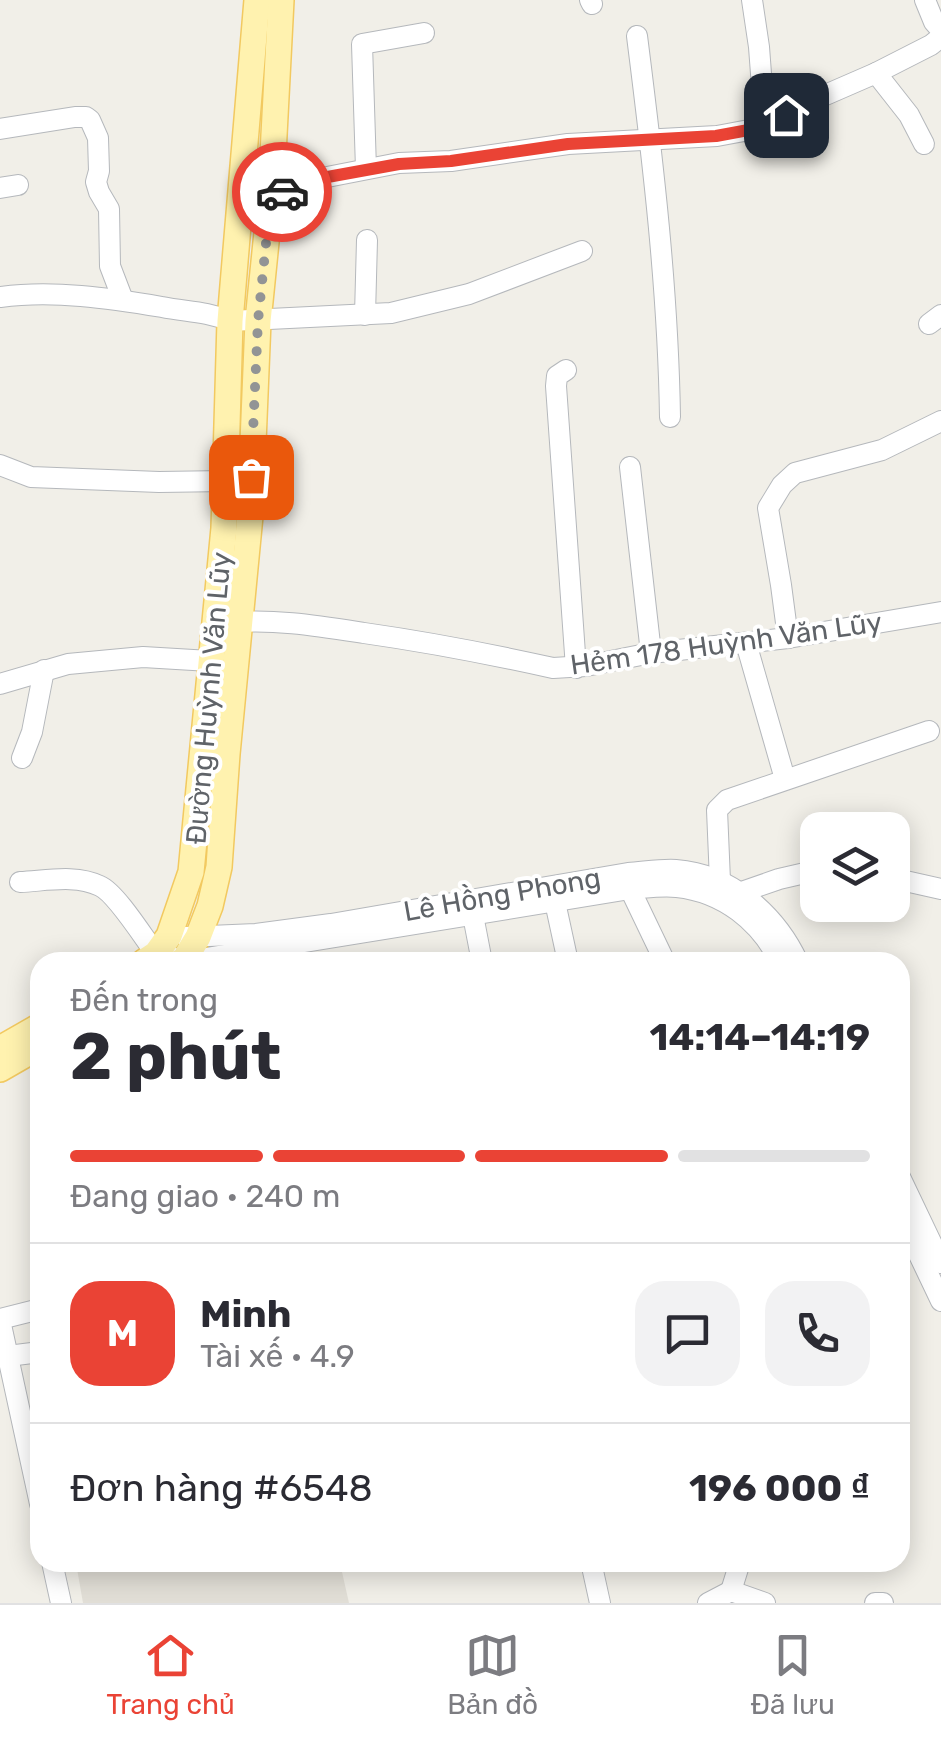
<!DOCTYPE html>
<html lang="vi">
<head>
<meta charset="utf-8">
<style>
  body { margin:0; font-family:Rubik,sans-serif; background:#f2f2f3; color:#2b2b33; height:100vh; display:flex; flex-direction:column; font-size:38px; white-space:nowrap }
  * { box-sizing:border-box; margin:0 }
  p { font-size:32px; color:#7c7c81 }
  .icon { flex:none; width:55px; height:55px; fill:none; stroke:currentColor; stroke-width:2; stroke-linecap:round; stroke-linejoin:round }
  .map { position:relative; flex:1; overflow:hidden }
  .panel { position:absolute; left:30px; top:952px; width:880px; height:620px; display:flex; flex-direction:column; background:#fff; border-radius:30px; box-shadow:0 5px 25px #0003 }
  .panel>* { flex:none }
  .controls { position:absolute; left:800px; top:812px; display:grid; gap:20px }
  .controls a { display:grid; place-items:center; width:110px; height:110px; border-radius:20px; background:#fff; box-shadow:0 5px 25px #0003; font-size:50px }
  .pin { position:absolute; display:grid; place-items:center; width:85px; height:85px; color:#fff; margin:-42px; border-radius:20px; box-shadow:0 5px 15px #0006 }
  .courier { position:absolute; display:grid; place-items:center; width:100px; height:100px; margin:-50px; border:8px solid #ea4335; border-radius:50%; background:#fff; color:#222; box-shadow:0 2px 12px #0007 }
  .headline em { font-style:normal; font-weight:700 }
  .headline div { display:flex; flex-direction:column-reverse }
  .headline { display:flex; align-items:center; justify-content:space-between; height:170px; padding:0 40px }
  h1 { font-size:65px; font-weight:700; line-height:75px }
  .bar { display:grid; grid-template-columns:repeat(4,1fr); gap:15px 10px; align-content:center; height:120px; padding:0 40px }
  .bar i { height:12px; border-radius:8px; background:#e1e1e2 }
  .bar .active { background:#ea4335 }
  .bar p { grid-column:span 4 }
  .line { display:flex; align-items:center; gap:25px; padding:0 40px; border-top:2px solid #e1e1e2 }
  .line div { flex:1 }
  .round { display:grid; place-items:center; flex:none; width:105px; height:105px; border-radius:30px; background:#f2f2f3 }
  .dock { display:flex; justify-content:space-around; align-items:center; height:140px; border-top:2px solid #e1e1e2; background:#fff; font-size:28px; color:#7c7c81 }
  .dock a { display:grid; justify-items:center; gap:5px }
  .dock .active { color:#ea4335 }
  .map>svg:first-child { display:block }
  .education { fill:#e1ded6 }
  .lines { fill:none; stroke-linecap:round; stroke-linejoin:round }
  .minor-casing { stroke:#b5b8bc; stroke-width:22 }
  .major-casing { stroke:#f2c960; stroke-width:28 }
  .minor { stroke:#fff; stroke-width:20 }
  .major { stroke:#fff2af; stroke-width:25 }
  .done { stroke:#929495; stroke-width:10; stroke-dasharray:0 18 }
  .route { stroke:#ea4335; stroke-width:12 }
  .labels { text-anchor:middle; stroke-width:8; stroke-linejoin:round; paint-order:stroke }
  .street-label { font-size:28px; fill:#5f6368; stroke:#fff }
</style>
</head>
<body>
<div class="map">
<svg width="941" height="1603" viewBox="0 0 941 1603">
  <rect width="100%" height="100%" fill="#f1efe8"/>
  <polygon class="education" points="76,1563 340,1563 349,1603 83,1603"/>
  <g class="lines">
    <defs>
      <g id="minor">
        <polyline points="590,0 592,4"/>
        <polyline points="752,0 759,47 765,127"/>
        <polyline points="925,0 934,22 941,30"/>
        <path d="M637,36C653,162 668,289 670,417"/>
        <polyline points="876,73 909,115 924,144"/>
        <polyline points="0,129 75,117 86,117 90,120 98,138 99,171 96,182 99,192 109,209 110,266 123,300"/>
        <polyline points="366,169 362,44 424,33"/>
        <polyline points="0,188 18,185"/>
        <polyline points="271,193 296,190 322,178 399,163 451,161 568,144 717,136 765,127 807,103 876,73 931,45 941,37"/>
        <path d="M0,297C53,290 109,298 162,307C187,312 205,311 230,321L391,313L469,294L582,251"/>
        <polyline points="365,315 367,240"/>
        <polyline points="929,324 941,315"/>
        <polyline points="566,370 557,376 556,386 576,668"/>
        <polyline points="0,465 31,477 159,482 226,481"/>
        <polyline points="630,467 651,653"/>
        <path d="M226,623C271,618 319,626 364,633C427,642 490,654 553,668L586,666L651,653L788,638L941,612"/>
        <polyline points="788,638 781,585 768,508 782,485 795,473 882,450 941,421"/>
        <polyline points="746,643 785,779"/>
        <polyline points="0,684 68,664 143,657 210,661"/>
        <polyline points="22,758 32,732 44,670"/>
        <polyline points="892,878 941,889"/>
        <polyline points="720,881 717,810 727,800 929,731"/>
        <path d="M20,882C45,881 76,874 100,886C116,893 144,938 156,954L184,960L200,959L630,889C645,888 662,885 677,887C723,892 760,921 780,962"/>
        <polyline points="630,889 665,962"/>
        <polyline points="739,893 779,879 818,870"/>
        <polyline points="555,902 568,962"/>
        <polyline points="471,905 482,962"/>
        <path d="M186,937L256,934L331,924L628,873C644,872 661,869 676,870C731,874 776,915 798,962"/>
        <polyline points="900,1177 941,1263"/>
        <polyline points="900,1215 941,1301"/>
        <polyline points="0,1319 40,1309"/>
        <polyline points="0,1320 40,1504"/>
        <polyline points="8,1356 40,1352"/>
        <polyline points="52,1562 61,1603"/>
        <polyline points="591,1562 600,1603"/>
        <polyline points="731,1591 740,1562"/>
        <polyline points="708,1603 731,1591 765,1603"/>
        <polyline points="875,1603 883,1603"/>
      </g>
      <g id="major">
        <polyline points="144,962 156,954 169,936 191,872 224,528 230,321 257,0"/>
        <polyline points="180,962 184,960 198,937 210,906 219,867 227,754 250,516 258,321 271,193 281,0"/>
        <polyline points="0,1049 40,1026"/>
        <polyline points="0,1069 40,1046"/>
      </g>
    </defs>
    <use href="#minor" class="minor-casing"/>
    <use href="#major" class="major-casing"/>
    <use href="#minor" class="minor"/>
    <use href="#major" class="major"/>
  </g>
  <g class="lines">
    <polyline class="done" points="251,477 258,321 271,194 282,192"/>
    <polyline class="route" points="282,192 296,190 322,178 399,164 451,161 568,144 716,136 765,127 786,115"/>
  </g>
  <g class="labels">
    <g class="street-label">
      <text transform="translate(726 643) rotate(-8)" y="10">Hẻm 178 Huỳnh Văn Lũy</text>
      <text transform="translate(208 698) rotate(-85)" y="10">Đường Huỳnh Văn Lũy</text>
      <text transform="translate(502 894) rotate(-10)" y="10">Lê Hồng Phong</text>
    </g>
  </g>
</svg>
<div class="controls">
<a><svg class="icon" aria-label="layers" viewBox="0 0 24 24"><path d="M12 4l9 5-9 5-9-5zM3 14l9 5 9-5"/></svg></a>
</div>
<div class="pin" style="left:251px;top:477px;background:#ea580c"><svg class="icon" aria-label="bag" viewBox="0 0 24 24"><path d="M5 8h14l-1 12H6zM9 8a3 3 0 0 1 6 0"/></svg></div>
<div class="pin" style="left:786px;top:115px;background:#1f2937"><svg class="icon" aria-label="home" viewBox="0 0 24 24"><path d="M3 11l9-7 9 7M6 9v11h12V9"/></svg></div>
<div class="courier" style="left:282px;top:192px"><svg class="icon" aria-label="car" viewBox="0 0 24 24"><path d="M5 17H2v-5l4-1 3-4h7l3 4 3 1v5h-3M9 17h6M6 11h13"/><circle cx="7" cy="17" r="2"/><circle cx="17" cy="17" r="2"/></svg></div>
<section class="panel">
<div class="headline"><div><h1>2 phút</h1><p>Đến trong</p></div><em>14:14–14:19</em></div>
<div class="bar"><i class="active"></i><i class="active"></i><i class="active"></i><i></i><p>Đang giao · 240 m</p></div>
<div class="line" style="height:180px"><b class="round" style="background:#ea4335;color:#fff">M</b><div><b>Minh</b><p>Tài xế · 4.9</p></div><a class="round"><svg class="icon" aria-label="chat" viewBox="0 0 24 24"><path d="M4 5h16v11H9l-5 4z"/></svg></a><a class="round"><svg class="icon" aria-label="phone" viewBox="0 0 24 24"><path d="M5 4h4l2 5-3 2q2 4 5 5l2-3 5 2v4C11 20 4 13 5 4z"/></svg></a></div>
<div class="line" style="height:130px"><div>Đơn hàng #6548</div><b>196 000 ₫</b></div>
</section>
</div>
<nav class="dock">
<a class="active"><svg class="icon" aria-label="home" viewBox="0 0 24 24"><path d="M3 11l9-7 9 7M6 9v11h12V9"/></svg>Trang chủ</a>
<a><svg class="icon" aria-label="map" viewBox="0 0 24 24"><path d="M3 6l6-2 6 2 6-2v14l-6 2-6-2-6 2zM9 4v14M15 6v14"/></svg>Bản đồ</a>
<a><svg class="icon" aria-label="saved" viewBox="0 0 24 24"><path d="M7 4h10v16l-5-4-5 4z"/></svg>Đã lưu</a>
</nav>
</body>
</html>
